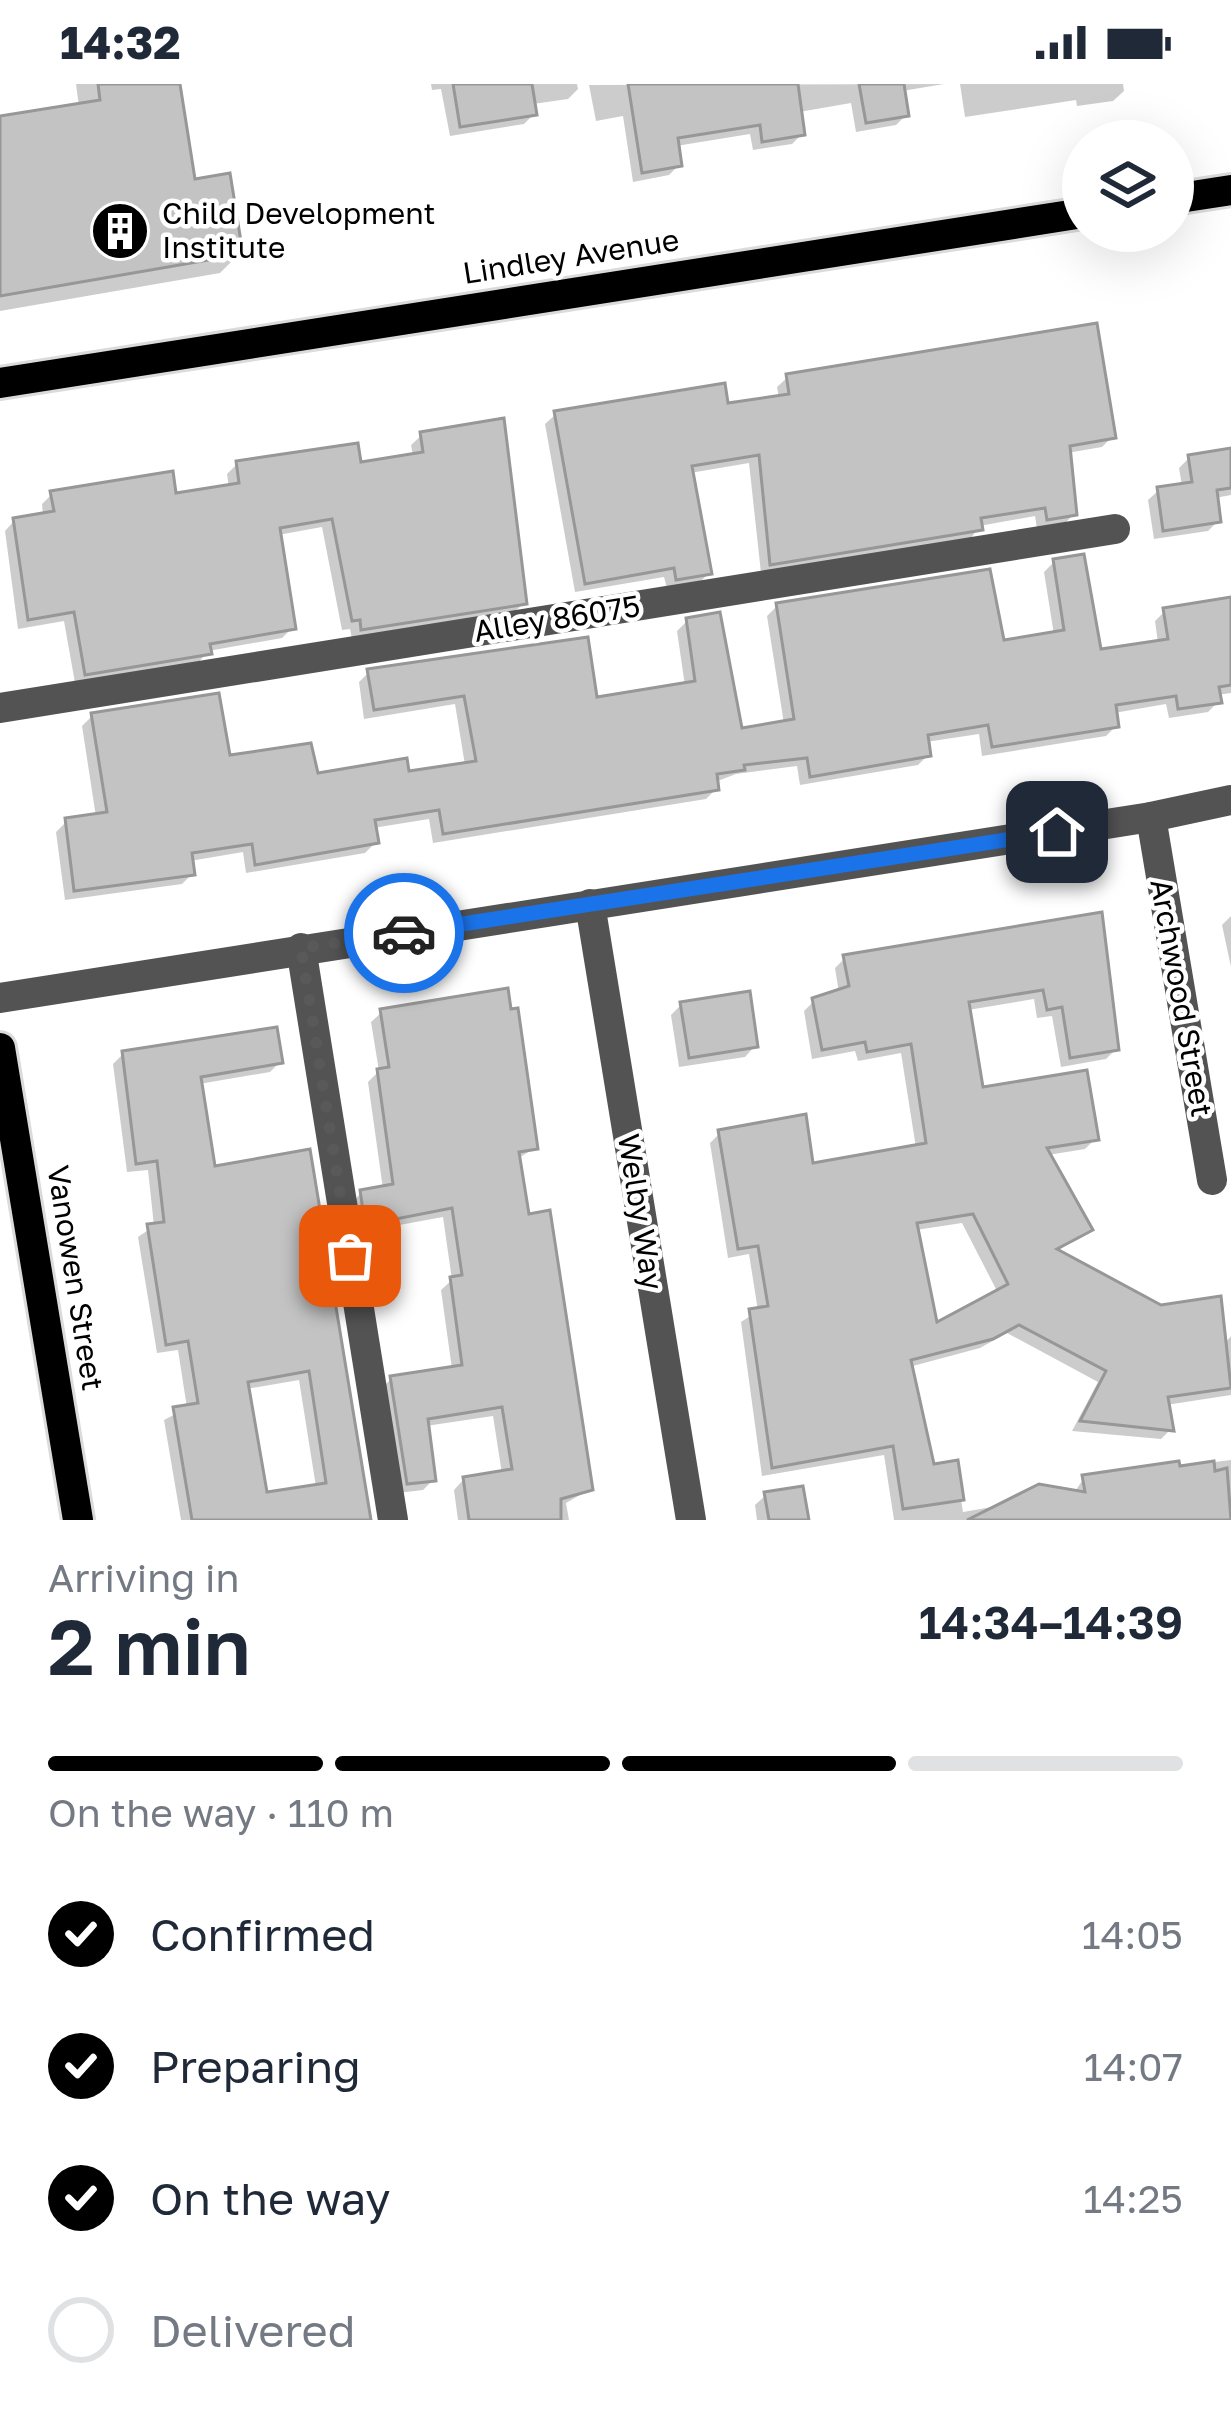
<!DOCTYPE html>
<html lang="en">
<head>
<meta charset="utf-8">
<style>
  body { margin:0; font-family:"Golos Text",sans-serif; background:#f2f2f3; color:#1f2937; height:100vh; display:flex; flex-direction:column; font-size:45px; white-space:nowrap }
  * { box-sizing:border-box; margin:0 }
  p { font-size:39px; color:#747a83 }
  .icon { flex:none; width:66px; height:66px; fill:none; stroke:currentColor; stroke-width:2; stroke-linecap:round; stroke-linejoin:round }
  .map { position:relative; height:1436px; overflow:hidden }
  .panel { display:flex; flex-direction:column; background:#fff; flex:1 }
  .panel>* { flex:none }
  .tools { position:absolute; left:1062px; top:36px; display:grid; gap:24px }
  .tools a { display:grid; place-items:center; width:132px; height:132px; border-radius:50%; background:#fff; box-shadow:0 12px 48px #0002; font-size:60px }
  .pin { position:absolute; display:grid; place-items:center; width:102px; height:102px; color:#fff; margin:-51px; border-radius:24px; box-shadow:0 6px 18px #0006 }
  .courier { position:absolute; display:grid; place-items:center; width:120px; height:120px; margin:-60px; border:9px solid #1a73e8; border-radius:50%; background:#fff; color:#222; box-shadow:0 3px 15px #0007 }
  .overview em { font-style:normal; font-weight:600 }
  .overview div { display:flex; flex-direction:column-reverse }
  .overview { display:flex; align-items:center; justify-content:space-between; height:204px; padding:0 48px }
  h1 { font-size:78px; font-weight:600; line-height:90px }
  .bar { display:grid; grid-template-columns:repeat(4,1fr); gap:18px 12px; align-content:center; height:144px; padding:0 48px }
  .bar i { height:15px; border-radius:9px; background:#e0e1e3 }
  .bar .on { background:#000 }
  .bar p { grid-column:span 4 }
  ol { padding:0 48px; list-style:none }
  li { display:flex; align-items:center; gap:36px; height:132px }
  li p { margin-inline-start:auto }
  li .icon { padding:12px; border-radius:50%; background:#000; color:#fff; stroke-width:4 }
  li:last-child { color:#747a83 }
  li i { width:66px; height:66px; border:6px solid #e0e1e3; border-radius:50% }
  .status { display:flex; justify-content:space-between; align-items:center; height:84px; padding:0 60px; background:#fff; direction:ltr }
  .status svg { height:33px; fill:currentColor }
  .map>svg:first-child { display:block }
  .shadow { fill:#0003; fill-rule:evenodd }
  .building { fill:#c3c3c3; stroke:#979797; stroke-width:3; fill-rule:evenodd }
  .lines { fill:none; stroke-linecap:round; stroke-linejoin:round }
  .major-casing { stroke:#dbdbdb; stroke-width:36 }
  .minor { stroke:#535353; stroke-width:30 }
  .major { stroke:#000; stroke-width:30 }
  .done { stroke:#595959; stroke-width:12; stroke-dasharray:0 21.6 }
  .route { stroke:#1a73e8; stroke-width:15 }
  .labels { text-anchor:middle; stroke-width:9; stroke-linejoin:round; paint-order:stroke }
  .poi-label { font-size:30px; fill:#000; stroke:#fff; text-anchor:start }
  .street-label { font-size:30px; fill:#000; stroke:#fff }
</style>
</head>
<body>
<div class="status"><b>14:32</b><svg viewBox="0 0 49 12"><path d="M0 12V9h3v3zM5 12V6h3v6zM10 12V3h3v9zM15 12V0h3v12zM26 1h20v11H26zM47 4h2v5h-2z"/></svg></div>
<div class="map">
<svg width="1231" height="1436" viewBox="0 0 1231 1436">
  <rect width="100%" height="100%" fill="#fff"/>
  <g class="shadow">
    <polygon points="76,0 165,0 193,98 240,169 220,189 0,227 0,35 79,23"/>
    <polygon points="431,0 577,0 578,5 568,15 533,20 534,30 524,40 450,52 441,5 432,6"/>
    <polygon points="944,0 902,7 906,31 896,41 856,48 851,19 799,28 802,50 792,60 753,66 750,50 676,62 679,81 669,91 633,98 623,32 596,37 589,1"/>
    <polygon points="960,0 1123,0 1124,7 1113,17 1077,22 1076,16 965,33"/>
    <polygon points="788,293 1112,353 1102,363 1067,369 1074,430 1064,440 1037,445 1035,432 979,442 970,456 761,489 749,379 690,389 709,489 699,499 667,504 664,493 575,508 545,340 556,330 726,323 779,314 777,303"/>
    <polygon points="422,351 524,519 513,529 352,555 350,545 342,546 322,443 278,451 292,544 282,554 208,567 198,579 75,599 64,537 18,545 5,447 15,436 43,432 42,420 52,410 174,412 229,404 227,390 237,380 358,381 413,372 411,361"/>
    <polygon points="1231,367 1231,411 1215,414 1218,437 1208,447 1154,455 1148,416 1159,406 1182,402 1179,384 1189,374"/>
    <polygon points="1054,478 1098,569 1158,559 1155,537 1165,527 1231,516 1231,609 1217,611 1218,618 1208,628 1169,634 1166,620 1114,629 1116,642 1106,652 982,672 979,650 926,658 928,671 918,681 800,701 797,682 736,690 715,698 716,705 706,715 433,759 429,735 373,744 376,758 365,769 246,789 243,768 190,777 192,790 182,800 65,816 56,748 67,737 96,733 82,642 92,632 227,675 316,692 407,691 465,681 455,620 364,635 359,598 369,588 595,616 685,602 677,547 687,537 740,648 784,640 767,532 777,522 1002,559 1054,551 1044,488"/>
    <path d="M1100,831L1116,965L1106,975L1061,983L1052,932L1037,934L1034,915L968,926L980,1007L1095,1055L1085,1065L1048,1071L1090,1145L1056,1168L1225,1259L1231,1252V1311L1166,1321L1170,1346L1161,1355L1072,1347L1098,1298L1007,1249L980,1264L909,1283L932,1383L955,1379L963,1428L1074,1409L1084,1394L1231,1376V1436H894L884,1371L762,1392L741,1238L758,1227L749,1170L728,1174L710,1059L720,1049L811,1082L916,1064L901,969L858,977L855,967L812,975L804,927L814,917L839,909L835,884L845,874ZM962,1139L998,1209L935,1243L916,1146Z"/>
    <polygon points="1231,832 1231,883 1222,841"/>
    <polygon points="681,921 755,962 745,973 679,983 671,931"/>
    <polygon points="382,928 535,1064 517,1075 526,1133 590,1405 566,1419 569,1436 458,1436 454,1406 464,1395 502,1390 493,1332 426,1342 433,1396 423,1406 398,1409 381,1305 391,1295 452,1285 441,1206 452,1196 443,1133 356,1149 351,1120 361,1109 383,1105 368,998 379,987 371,938"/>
    <path d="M124,969L280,978L270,988L199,1000L213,1085L308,1069L368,1436H181L164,1336L187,1324L178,1266L157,1269L138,1153L154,1142L148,1086L127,1088L113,980ZM299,1296L316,1403L264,1411L246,1305Z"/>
    <polygon points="766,1411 806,1436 757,1436 755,1421"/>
  </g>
  <g class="building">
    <polygon points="98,0 180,0 195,95 230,89 243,170 0,212 0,32 100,16"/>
    <polygon points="453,0 532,0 537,31 460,43"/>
    <polygon points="628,0 798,0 805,51 762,58 760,41 678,54 682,82 642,89"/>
    <polygon points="859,0 904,0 909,32 866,39"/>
    <polygon points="1097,239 1116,354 1070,362 1077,431 1047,436 1045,424 981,434 983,446 770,481 759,371 692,382 712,490 676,496 674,484 585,500 554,327 725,299 728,319 789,310 786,290"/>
    <polygon points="504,334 527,520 361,546 360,536 352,537 332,435 280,444 296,545 210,560 212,570 85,591 74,528 28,536 13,434 54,427 50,407 173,387 176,409 239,399 236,377 358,359 361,378 423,368 420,348"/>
    <polygon points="1231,364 1231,404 1217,406 1221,438 1163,447 1157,403 1192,398 1188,371"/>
    <polygon points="1084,470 1101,565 1168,555 1163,524 1231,513 1231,601 1219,603 1222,619 1178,625 1176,612 1116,621 1119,643 992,663 988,641 928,651 931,672 810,693 807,674 744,681 745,686 717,690 719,706 443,750 439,726 375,736 379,759 255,781 252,760 192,769 195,791 74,807 65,734 107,728 91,629 219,609 230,671 311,659 318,689 407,674 409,687 476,677 464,612 374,626 367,585 588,553 597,613 695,597 686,534 720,528 742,644 794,635 776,519 990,485 1004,556 1064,546 1053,475"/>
    <path d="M1102,828L1119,966L1070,974L1062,923L1047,926L1043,906L969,918L983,1003L1087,986L1099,1056L1047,1064L1093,1146L1057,1165L1161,1221L1221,1212L1231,1304L1168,1313L1174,1347L1080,1337L1106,1287L1019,1241L993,1255L911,1276L934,1380L958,1376L964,1416L903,1425L893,1362L772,1384L749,1225L768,1222L758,1162L738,1165L718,1046L806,1030L813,1079L926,1059L911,960L867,968L865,958L822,966L812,914L849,902L843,871ZM973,1130L1008,1200L937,1238L917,1139Z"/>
    <polygon points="508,904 511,925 518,924 538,1065 519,1068 529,1130 550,1126 593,1406 561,1415 561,1436 469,1436 463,1393 512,1385 502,1323 428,1335 436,1397 407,1400 390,1292 462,1281 450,1193 462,1191 452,1124 365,1141 360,1106 393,1100 377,985 389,983 380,925"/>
    <polygon points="750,907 758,963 689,974 680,918"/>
    <path d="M277,943L283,979L201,993L215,1082L310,1065L371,1436H192L173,1323L198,1319L188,1257L166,1261L147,1140L164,1138L157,1077L136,1080L122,967ZM309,1287L326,1399L267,1408L248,1298Z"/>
    <polygon points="1179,1377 1180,1382 1214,1377 1215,1387 1227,1384 1231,1436 967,1436 1039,1400 1085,1408 1082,1391"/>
    <polygon points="803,1402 809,1436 769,1436 764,1408"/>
  </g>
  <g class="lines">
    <defs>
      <g id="major">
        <polyline points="1173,115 1231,106"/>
        <polyline points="0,299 1083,129"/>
        <polyline points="0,964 78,1436"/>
      </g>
    </defs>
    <use href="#major" class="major-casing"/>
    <g class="minor">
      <polyline points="0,624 1115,445"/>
      <polyline points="1151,733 1212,1096"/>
      <polyline points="590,820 691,1436"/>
      <polyline points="301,864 393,1436"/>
      <polyline points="0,914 1151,733 1231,716"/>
    </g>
    <use href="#major" class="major"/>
  </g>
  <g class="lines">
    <polyline class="done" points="350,1172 301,864 404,849"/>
    <polyline class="route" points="404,849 1057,748"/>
  </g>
  <defs>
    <symbol id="building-disc" viewBox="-11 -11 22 22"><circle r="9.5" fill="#000" stroke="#fff"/><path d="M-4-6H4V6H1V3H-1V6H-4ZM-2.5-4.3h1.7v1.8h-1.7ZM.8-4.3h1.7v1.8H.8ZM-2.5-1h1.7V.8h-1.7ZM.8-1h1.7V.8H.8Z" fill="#fff"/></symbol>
  </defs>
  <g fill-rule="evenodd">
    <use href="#building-disc" x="87" y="114" width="66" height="66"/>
  </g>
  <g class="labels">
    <g class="poi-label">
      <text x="162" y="140">Child Development<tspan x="162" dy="34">Institute</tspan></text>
    </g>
    <g class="street-label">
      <text transform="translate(571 173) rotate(-9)" y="10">Lindley Avenue</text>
      <text transform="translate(557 535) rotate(-9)" y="10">Alley 86075</text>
      <text transform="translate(1181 914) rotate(80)" y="10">Archwood Street</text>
      <text transform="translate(640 1128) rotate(81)" y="10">Welby Way</text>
      <text transform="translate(75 1194) rotate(81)" y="10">Vanowen Street</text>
    </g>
  </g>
</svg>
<div class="tools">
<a><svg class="icon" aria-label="layers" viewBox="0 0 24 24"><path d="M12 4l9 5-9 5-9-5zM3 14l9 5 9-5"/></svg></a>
</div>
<div class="pin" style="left:350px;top:1172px;background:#ea580c"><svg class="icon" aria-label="bag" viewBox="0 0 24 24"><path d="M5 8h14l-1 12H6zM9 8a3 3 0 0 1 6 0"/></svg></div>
<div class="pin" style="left:1057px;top:748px;background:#1f2937"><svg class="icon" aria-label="home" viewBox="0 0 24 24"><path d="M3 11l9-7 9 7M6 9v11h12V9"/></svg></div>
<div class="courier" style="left:404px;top:849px"><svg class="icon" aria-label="car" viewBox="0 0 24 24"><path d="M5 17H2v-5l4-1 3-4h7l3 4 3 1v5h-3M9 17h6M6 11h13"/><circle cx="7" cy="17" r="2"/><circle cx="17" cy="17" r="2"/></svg></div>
</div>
<section class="panel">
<div class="overview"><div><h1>2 min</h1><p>Arriving in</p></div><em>14:34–14:39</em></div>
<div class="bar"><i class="on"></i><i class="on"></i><i class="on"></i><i></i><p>On the way · 110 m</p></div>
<ol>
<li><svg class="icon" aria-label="check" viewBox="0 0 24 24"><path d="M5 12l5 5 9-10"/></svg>Confirmed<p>14:05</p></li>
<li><svg class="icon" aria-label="check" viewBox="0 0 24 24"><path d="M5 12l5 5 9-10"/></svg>Preparing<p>14:07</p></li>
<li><svg class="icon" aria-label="check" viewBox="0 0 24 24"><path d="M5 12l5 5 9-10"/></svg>On the way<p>14:25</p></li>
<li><i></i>Delivered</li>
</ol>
</section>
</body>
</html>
